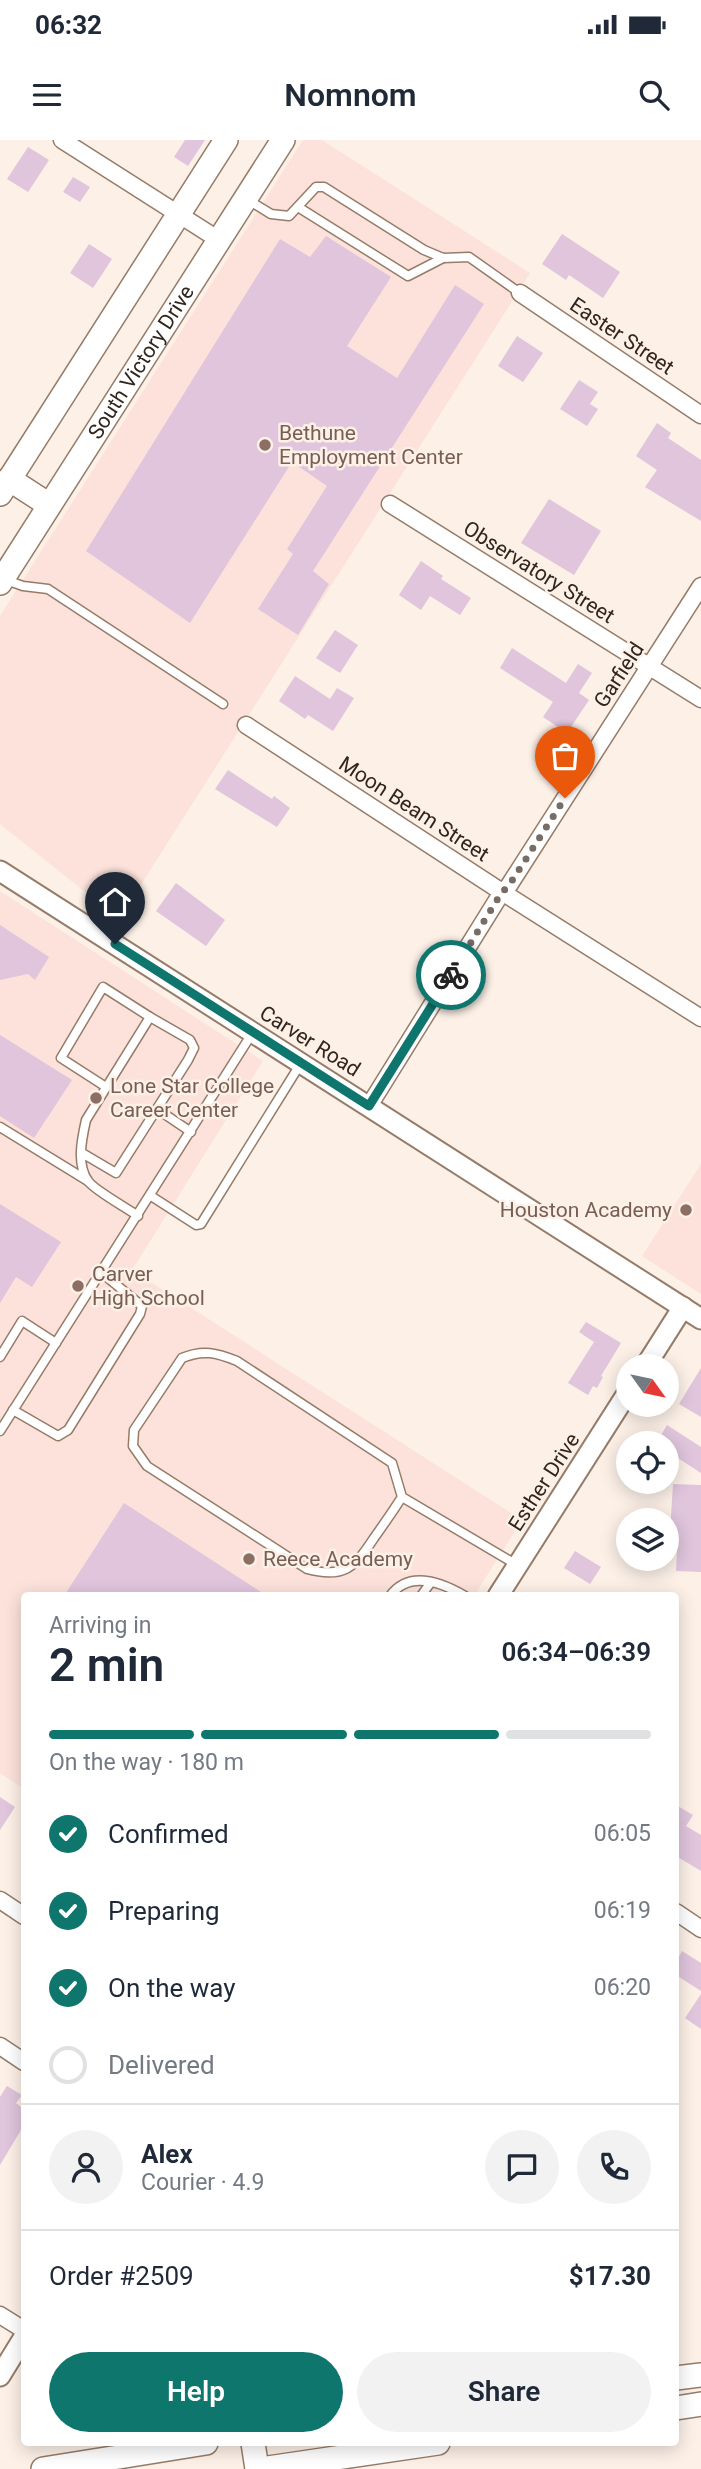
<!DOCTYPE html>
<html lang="en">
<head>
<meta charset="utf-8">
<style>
  body { margin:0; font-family:Roboto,sans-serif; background:#f2f2f3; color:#1f2937; height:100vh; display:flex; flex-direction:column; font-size:26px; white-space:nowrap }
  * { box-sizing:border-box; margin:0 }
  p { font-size:23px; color:#747a83 }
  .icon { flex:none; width:38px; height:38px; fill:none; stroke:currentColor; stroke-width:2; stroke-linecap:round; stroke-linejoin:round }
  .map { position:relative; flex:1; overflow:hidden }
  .side { position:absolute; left:21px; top:1452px; width:658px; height:854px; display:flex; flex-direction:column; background:#fff; border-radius:7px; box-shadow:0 4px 18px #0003 }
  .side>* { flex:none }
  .needle { width:46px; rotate:123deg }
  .controls { position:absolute; left:616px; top:1214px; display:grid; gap:14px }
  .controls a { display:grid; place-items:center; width:63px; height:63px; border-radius:50%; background:#fff; box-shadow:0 4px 18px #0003; font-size:35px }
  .pin { position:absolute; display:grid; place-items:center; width:60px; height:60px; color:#fff; margin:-72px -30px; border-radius:50% 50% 50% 0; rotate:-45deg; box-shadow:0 0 7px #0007 }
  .pin .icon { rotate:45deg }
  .courier { position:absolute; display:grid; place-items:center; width:70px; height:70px; margin:-35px; border:5px solid #0f766e; border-radius:50%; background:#fff; color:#222; box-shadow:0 2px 9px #0007 }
  .overview em { font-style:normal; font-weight:600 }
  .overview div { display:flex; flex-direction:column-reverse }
  .overview { display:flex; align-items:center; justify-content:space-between; height:119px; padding:0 28px }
  h1 { font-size:46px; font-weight:600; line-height:52px }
  .bar { display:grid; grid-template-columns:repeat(4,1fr); gap:10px 7px; align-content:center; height:84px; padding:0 28px }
  .bar i { height:9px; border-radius:5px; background:#e0e1e3 }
  .bar .current { background:#0f766e }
  .bar p { grid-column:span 4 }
  .line { display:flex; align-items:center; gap:18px; padding:0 28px; border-top:2px solid #e0e1e3 }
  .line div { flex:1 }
  .round { display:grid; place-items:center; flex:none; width:74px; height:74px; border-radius:37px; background:#f2f2f3 }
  ol { padding:0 28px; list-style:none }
  li { display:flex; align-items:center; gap:21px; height:77px }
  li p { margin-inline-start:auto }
  li .icon { padding:7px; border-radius:50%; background:#0f766e; color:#fff; stroke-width:4 }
  li:last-child { color:#747a83 }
  li i { width:38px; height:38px; border:4px solid #e0e1e3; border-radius:50% }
  .action { display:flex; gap:14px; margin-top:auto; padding:14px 28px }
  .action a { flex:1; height:80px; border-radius:42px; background:#0f766e; color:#fff; font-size:28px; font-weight:600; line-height:80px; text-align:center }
  .action a+a { background:#f2f2f3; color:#1f2937 }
  .status { display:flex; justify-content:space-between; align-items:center; height:49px; padding:0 35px; background:#fff; direction:ltr }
  .status svg { height:19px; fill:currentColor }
  header { display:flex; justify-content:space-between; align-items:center; height:91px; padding:0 28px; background:#fff; font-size:32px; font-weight:600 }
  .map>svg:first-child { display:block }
  .education { fill:#fce2db }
  .building { fill:#e0c5dc }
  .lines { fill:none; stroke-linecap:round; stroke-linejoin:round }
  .service-casing { stroke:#967c68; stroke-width:11 }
  .minor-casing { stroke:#967c68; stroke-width:19 }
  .tertiary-casing { stroke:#967c68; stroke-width:23 }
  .secondary-casing { stroke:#967c68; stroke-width:26 }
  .service { stroke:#fff; stroke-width:8 }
  .minor { stroke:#fff; stroke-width:16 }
  .tertiary { stroke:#fff; stroke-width:19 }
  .secondary { stroke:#fff; stroke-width:23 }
  .done { stroke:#776d64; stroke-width:7; stroke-dasharray:0 12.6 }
  .route { stroke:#0f766e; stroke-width:9 }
  .education-dot { fill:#8d6e63; stroke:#fcf0e7; stroke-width:2.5 }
  .labels { text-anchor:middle; stroke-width:5; stroke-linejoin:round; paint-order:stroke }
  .street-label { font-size:21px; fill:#30261d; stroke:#fcf0e7 }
  .education-label { font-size:21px; fill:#785e54; stroke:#fcf0e7; text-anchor:start }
</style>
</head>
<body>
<div class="status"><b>06:32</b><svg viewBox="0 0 49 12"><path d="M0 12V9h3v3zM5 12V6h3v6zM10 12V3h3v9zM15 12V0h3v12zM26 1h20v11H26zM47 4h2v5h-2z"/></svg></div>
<header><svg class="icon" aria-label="menu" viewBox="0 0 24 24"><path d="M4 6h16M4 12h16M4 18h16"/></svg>Nomnom<svg class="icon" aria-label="search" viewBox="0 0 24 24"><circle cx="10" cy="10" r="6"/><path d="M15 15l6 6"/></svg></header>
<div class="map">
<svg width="701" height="2329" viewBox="0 0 701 2329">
  <rect width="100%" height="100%" fill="#fcf0e7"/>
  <g class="education">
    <polygon points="303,0 322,0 530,133 119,779 0,684 0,476"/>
    <polygon points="0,751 263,921 132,1130 522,1380 474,1456 24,1456 24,1649 0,1633"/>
    <polygon points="701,1024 701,1154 642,1116"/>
  </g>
  <g class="building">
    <polygon points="185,0 205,0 188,26 174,17"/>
    <polygon points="28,7 49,20 28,52 7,39"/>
    <polygon points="73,37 90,47 80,62 63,52"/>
    <polygon points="562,94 620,132 603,158 569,135 566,140 542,124"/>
    <polygon points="326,96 391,137 347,206 397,238 455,145 484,164 313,431 329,444 298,495 258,469 293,414 287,409 327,346 292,322 190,483 86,411 280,99 310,117"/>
    <polygon points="89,104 112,119 93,148 70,133"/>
    <polygon points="517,196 543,213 523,242 498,226"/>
    <polygon points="579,240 598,252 590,264 598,269 587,286 560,269"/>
    <polygon points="657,283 671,293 668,298 701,320 701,381 645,347 657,330 636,316"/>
    <polygon points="549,359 601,391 574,435 521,403"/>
    <polygon points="421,421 443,436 441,439 471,458 460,475 430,456 421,470 399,455"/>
    <polygon points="335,490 358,505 340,533 316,518"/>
    <polygon points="512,508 566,543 578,524 592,533 579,553 589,560 567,593 543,577 553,562 500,528"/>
    <polygon points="295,536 330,559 337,548 354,558 333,591 308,575 305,579 279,561"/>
    <polygon points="228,630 272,659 274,656 290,668 277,687 215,649"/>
    <polygon points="176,743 225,780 206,806 156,771"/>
    <polygon points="0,785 49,817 35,840 28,834 0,840"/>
    <polygon points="0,895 72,940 34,998 0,976"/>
    <polygon points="0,1064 61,1102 32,1147 16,1137 0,1163"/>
    <polygon points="586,1182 621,1203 601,1236 603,1237 597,1248 593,1246 588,1255 568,1243 594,1202 579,1192"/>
    <polygon points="701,1228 701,1277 679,1264"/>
    <polygon points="667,1285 701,1307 701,1333 667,1311 667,1304 656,1304"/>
    <polygon points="673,1344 701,1345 701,1432 676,1431 678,1393 670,1392"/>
    <polygon points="124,1363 267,1456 64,1456"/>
    <polygon points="575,1411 601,1427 590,1444 564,1428"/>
    <polygon points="0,1657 15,1667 0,1690"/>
    <polygon points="676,1665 693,1675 686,1686 701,1695 701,1731 676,1716"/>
    <polygon points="682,1811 701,1823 701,1851 676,1835 676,1822"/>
    <polygon points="701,1854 701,1889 685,1878"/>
    <polygon points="7,1946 22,1955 16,1963 24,1969 24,1985 0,2025 0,1957"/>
  </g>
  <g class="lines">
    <defs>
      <g id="service">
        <polyline points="248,60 271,74 289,76 316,47 324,47 424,110 443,118 469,117 520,153"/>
        <polyline points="298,67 408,136 443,118"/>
        <polyline points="6,440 23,446 48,449 223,564"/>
        <polyline points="106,947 61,918 103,847 150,877"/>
        <polyline points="157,969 191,992"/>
        <polyline points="0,987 88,1041"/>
        <path d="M82,1013L116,1033L188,920L194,908L190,900L150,877L86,980C82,998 76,1024 88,1041C94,1050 127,1068 138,1076"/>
        <polyline points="151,1056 196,1085 201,1084 301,923"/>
        <polyline points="0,1217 22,1181 56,1203"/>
        <polyline points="13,1270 58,1296 68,1290 140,1174 142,1166 102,1133"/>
        <polyline points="0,1291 253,892"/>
        <path d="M402,1357C393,1371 384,1384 374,1398C355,1427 344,1439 307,1429L147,1326L133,1306L134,1290L182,1218C203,1209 217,1213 237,1221L392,1323L402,1357L517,1425"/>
        <path d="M390,1456C409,1430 441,1442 465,1456"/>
        <polyline points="421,1456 431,1442"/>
      </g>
      <g id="minor">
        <polyline points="62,0 219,100"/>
        <polyline points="520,153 701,275"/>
        <polyline points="390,364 701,559"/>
        <polyline points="246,585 502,752 701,878"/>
        <polyline points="369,966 502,752 508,747 701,446"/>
        <polyline points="0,1760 24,1776"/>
        <polyline points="676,1772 701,1789"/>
        <polyline points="0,1906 24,1922"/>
        <polyline points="0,2175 24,2190"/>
      </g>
      <g id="tertiary">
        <polyline points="0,731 701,1179"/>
        <polyline points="645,1227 683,1167"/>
        <polyline points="498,1456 628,1252"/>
        <polyline points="0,2236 24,2197"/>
      </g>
      <g id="secondary">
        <polyline points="9,339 49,365"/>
        <polyline points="0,354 226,0"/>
        <path id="s1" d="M0,443L283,0"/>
        <polyline points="676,2238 701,2235"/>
        <polyline points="676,2268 701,2264"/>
        <polyline points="253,2303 257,2329"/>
        <polyline points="43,2329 206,2303"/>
        <polyline points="261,2329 438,2303"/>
      </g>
    </defs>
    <use href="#service" class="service-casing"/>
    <use href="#minor" class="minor-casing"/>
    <use href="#tertiary" class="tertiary-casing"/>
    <use href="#secondary" class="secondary-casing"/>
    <use href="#service" class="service"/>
    <use href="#minor" class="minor"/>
    <use href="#tertiary" class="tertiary"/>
    <use href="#secondary" class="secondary"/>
  </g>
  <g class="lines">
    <polyline class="done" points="451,835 502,752 508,747 565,658"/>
    <polyline class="route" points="115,804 369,966 451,835"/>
  </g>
  <g class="education-dot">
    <circle cx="265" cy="305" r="7"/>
    <circle cx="96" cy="958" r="7"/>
    <circle cx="686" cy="1070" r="7"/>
    <circle cx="78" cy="1146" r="7"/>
    <circle cx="249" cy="1419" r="7"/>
  </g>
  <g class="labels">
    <g class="street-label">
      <text transform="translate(622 196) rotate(34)" y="7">Easter Street</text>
      <text dy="7" stroke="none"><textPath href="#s1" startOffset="262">South Victory Drive</textPath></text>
      <text transform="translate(539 432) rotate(32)" y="7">Observatory Street</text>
      <text transform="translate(619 535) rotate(-57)" y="7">Garfield</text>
      <text transform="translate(414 669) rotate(33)" y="7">Moon Beam Street</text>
      <text transform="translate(310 901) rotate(32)" y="7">Carver Road</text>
      <text transform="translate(544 1342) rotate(-57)" y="7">Esther Drive</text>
    </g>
    <g class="education-label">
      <text x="279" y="300">Bethune<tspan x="279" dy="24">Employment Center</tspan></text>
      <text x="110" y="953">Lone Star College<tspan x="110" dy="24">Career Center</tspan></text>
      <text x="672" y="1077" text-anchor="end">Houston Academy</text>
      <text x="92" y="1141">Carver<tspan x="92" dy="24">High School</tspan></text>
      <text x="263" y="1426">Reece Academy</text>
    </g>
  </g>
</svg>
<div class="controls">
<a><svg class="needle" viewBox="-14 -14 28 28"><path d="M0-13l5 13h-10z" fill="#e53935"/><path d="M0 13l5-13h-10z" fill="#747a83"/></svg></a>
<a><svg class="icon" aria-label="locate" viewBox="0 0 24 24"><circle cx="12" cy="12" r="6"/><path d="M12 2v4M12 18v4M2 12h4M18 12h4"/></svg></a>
<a><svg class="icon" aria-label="layers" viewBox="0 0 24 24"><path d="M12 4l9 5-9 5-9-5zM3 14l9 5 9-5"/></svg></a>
</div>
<div class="pin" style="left:565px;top:658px;background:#ea580c"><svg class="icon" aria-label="bag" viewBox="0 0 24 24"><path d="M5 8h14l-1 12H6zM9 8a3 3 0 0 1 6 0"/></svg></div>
<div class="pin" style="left:115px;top:804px;background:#1f2937"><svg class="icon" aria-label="home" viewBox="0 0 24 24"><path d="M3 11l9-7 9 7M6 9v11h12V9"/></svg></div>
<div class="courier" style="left:451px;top:835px"><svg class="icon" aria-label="bike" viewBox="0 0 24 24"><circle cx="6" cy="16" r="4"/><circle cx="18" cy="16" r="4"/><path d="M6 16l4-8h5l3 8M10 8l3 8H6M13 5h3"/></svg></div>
<section class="side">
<div class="overview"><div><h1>2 min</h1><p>Arriving in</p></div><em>06:34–06:39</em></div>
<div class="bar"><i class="current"></i><i class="current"></i><i class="current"></i><i></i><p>On the way · 180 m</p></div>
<ol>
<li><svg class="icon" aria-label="check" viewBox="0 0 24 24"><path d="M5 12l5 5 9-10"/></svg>Confirmed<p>06:05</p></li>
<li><svg class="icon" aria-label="check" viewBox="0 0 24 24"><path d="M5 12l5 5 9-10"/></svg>Preparing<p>06:19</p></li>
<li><svg class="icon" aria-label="check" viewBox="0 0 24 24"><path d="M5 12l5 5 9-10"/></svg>On the way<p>06:20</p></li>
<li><i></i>Delivered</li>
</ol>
<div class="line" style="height:126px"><a class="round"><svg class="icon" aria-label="person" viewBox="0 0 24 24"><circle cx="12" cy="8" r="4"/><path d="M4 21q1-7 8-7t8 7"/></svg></a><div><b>Alex</b><p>Courier · 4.9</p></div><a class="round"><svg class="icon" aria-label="chat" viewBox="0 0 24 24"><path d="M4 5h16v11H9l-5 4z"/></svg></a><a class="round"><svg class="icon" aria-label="phone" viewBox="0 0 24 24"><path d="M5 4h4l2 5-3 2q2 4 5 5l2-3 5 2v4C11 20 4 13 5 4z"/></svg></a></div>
<div class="line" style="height:91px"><div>Order #2509</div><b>$17.30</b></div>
<div class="action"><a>Help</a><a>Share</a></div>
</section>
</div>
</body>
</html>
